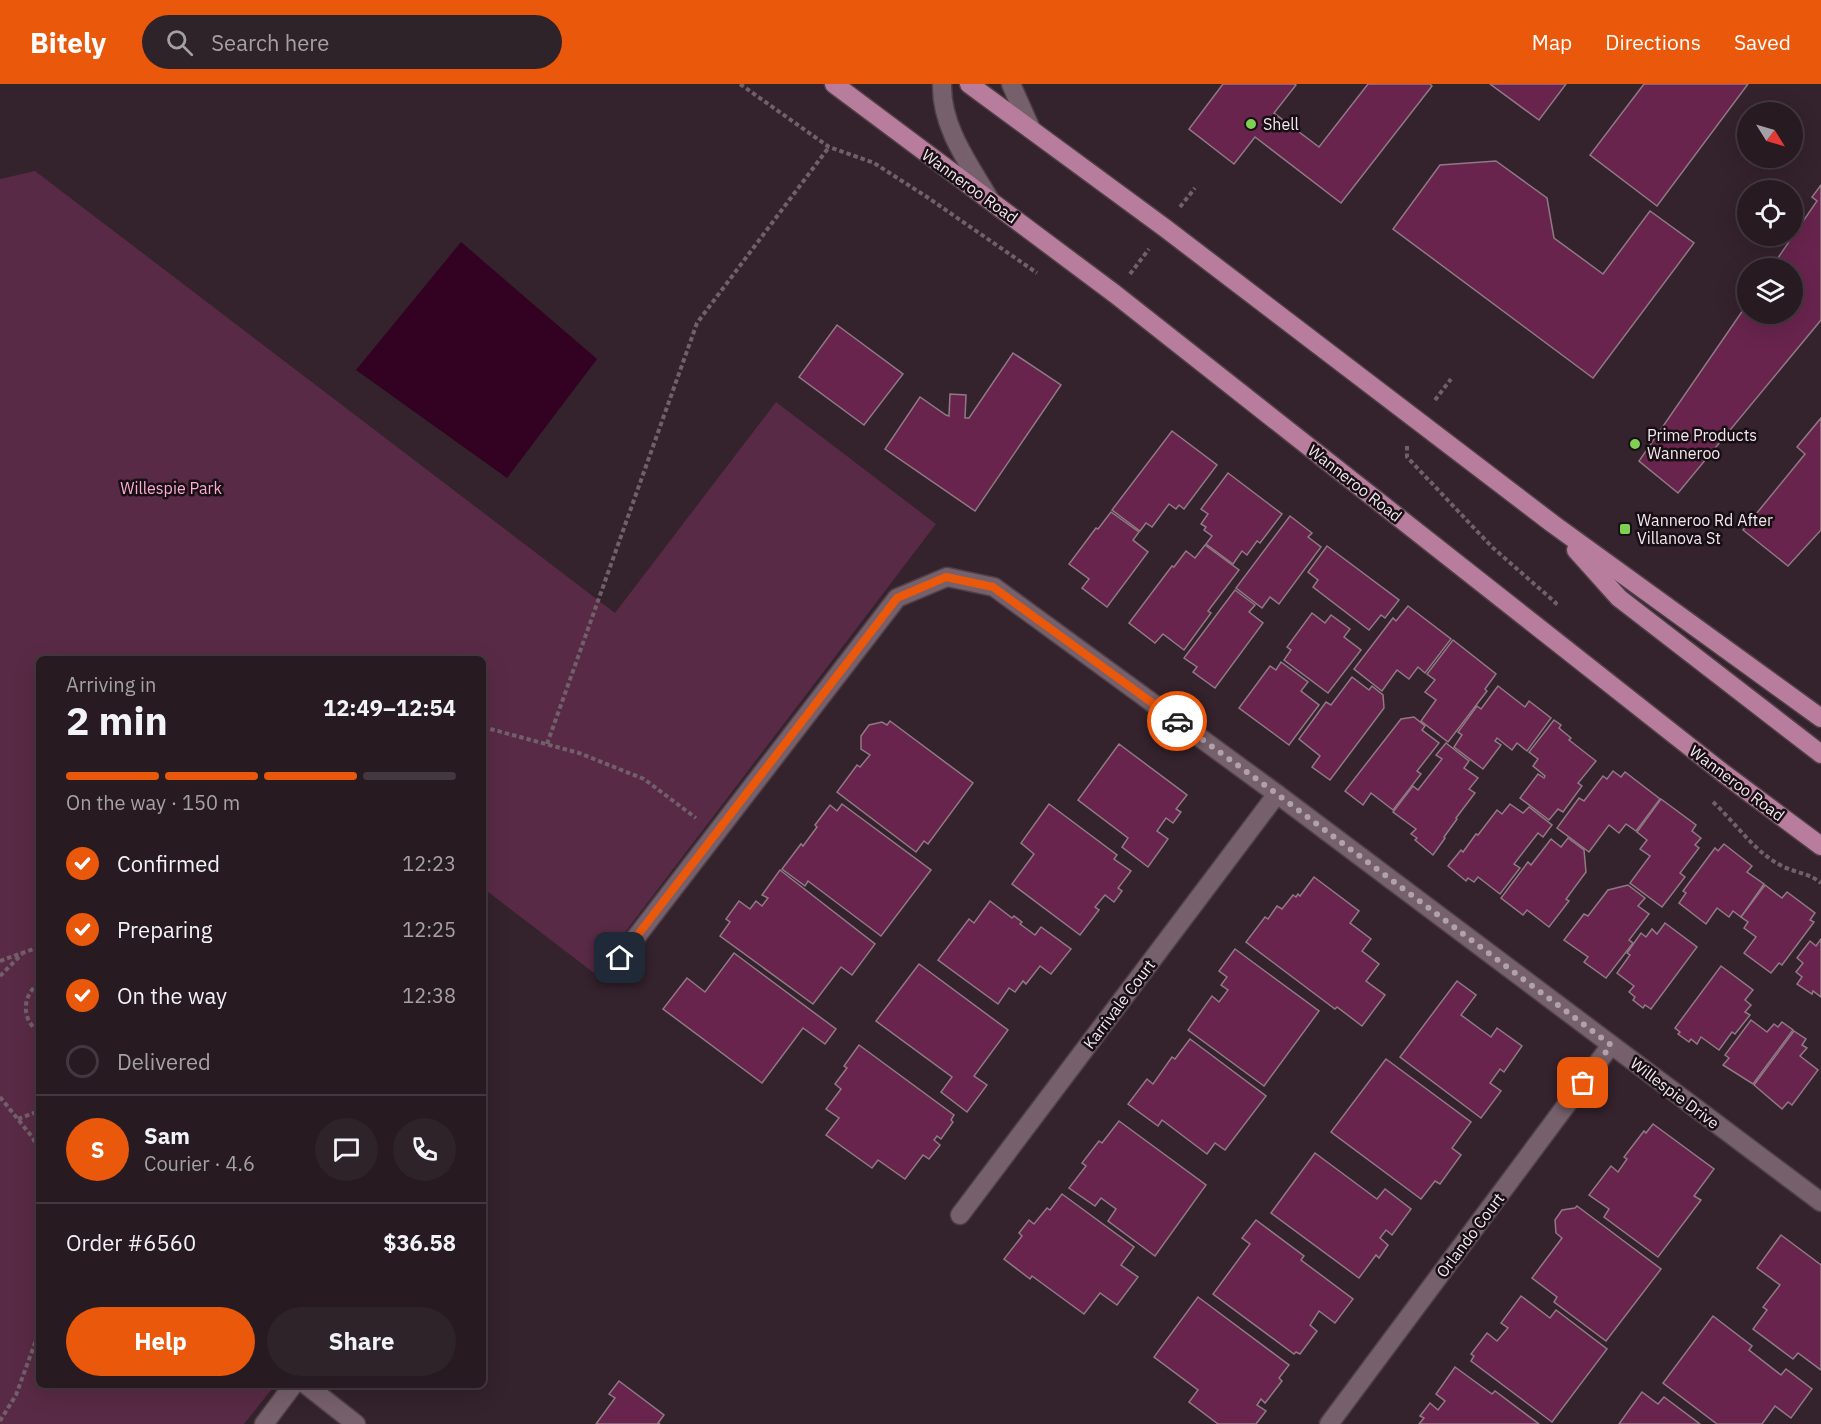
<!DOCTYPE html>
<html lang="en">
<head>
<meta charset="utf-8">
<style>
  body { margin:0; font-family:"IBM Plex Sans",sans-serif; background:#2f232a; color:#f1f3f6; height:100vh; display:flex; flex-direction:column; font-size:22px; white-space:nowrap }
  * { box-sizing:border-box; margin:0 }
  p { font-size:20px; color:#a4a1a5 }
  .icon { flex:none; width:33px; height:33px; fill:none; stroke:currentColor; stroke-width:2; stroke-linecap:round; stroke-linejoin:round }
  .map { position:relative; flex:1; overflow:hidden }
  .drawer { position:absolute; left:36px; top:572px; width:450px; height:732px; display:flex; flex-direction:column; background:#271a21; border-radius:9px; box-shadow:0 6px 24px #0002,0 0 0 2px #43383f }
  .drawer>* { flex:none }
  .needle { width:39px; rotate:127deg }
  .buttons { position:absolute; left:1737px; top:18px; display:grid; gap:12px }
  .buttons a { display:grid; place-items:center; width:66px; height:66px; border-radius:50%; background:#271a21; box-shadow:0 6px 24px #0002,0 0 0 2px #43383f; font-size:30px }
  .pin { position:absolute; display:grid; place-items:center; width:51px; height:51px; color:#fff; margin:-26px; border-radius:12px; box-shadow:0 3px 9px #0006 }
  .courier { position:absolute; display:grid; place-items:center; width:60px; height:60px; margin:-30px; border:4px solid #ea580c; border-radius:50%; background:#fff; color:#222; box-shadow:0 2px 8px #0007 }
  .head em { font-style:normal; font-weight:800 }
  .head div { display:flex; flex-direction:column-reverse }
  .head { display:flex; align-items:center; justify-content:space-between; height:102px; padding:0 30px }
  h1 { font-size:39px; font-weight:800; line-height:45px }
  .bar { display:grid; grid-template-columns:repeat(4,1fr); gap:9px 6px; align-content:center; height:72px; padding:0 30px }
  .bar i { height:8px; border-radius:4px; background:#43383f }
  .bar .selected { background:#ea580c }
  .bar p { grid-column:span 4 }
  .line { display:flex; align-items:center; gap:15px; padding:0 30px; border-top:2px solid #43383f }
  .line div { flex:1 }
  .round { display:grid; place-items:center; flex:none; width:63px; height:63px; border-radius:32px; background:#2f232a }
  ol { padding:0 30px; list-style:none }
  li { display:flex; align-items:center; gap:18px; height:66px }
  li p { margin-inline-start:auto }
  li .icon { padding:6px; border-radius:50%; background:#ea580c; color:#fff; stroke-width:4 }
  li:last-child { color:#a4a1a5 }
  li i { width:33px; height:33px; border:3px solid #43383f; border-radius:50% }
  .primary-button { display:flex; gap:12px; margin-top:auto; padding:12px 30px }
  .primary-button a { flex:1; height:69px; border-radius:36px; background:#ea580c; color:#fff; font-size:24px; font-weight:800; line-height:69px; text-align:center }
  .primary-button a+a { background:#2f232a; color:#f1f3f6 }
  header { display:flex; align-items:center; gap:36px; box-sizing:border-box; height:84px; padding:0 30px; background:#ea580c; color:#fff }
  header strong { font-size:28px }
  nav { display:flex; gap:33px; margin-inline-start:auto; font-size:21px }
  .search { width:420px; height:54px; background:#2f232a; display:flex; align-items:center; gap:15px; box-sizing:border-box; padding:0 21px; border-radius:33px; color:#a4a1a5; font-size:22px }
  .map>svg:first-child { display:block }
  .green { fill:#592a45 }
  .water { fill:#330122 }
  .building { fill:#68244d; stroke:#8f7984; stroke-width:1.5 }
  .lines { fill:none; stroke-linecap:round; stroke-linejoin:round }
  .minor-casing { stroke:#4f4048; stroke-width:21 }
  .trunk-casing { stroke:#4f4048; stroke-width:21 }
  .path { stroke:#716069; stroke-width:4; stroke-dasharray:4.5 3; stroke-linecap:butt }
  .minor { stroke:#76606b; stroke-width:18 }
  .trunk { stroke:#b87d9c; stroke-width:18 }
  .done { stroke:#b1a2a9; stroke-width:6; stroke-dasharray:0 10.8 }
  .route { stroke:#ea580c; stroke-width:8 }
  .poi-dot { fill:#7fd052; stroke:#170f13; stroke-width:2 }
  .labels { text-anchor:middle; stroke-width:5; stroke-linejoin:round; paint-order:stroke }
  .poi-label { font-size:16px; fill:#f4e7ed; stroke:#170f13; text-anchor:start }
  .street-label { font-size:16px; fill:#f4e7ed; stroke:#170f13 }
  .park-label { font-size:16px; fill:#fcaad6; stroke:#170f13 }
</style>
</head>
<body>
<header>
<strong>Bitely</strong>
<div class="search"><svg class="icon" aria-label="search" viewBox="0 0 24 24"><circle cx="10" cy="10" r="6"/><path d="M15 15l6 6"/></svg>Search here</div>
<nav><a>Map</a><a>Directions</a><a>Saved</a></nav>
</header>
<div class="map">
<svg width="1821" height="1340" viewBox="0 0 1821 1340">
  <rect width="100%" height="100%" fill="#34222c"/>
  <polygon class="green" points="35,87 615,529 776,318 936,440 594,889 483,804 483,574 39,574 39,1300 275,1301 244,1340 0,1340 0,95"/>
  <polygon class="water" points="461,158 597,275 507,394 356,286"/>
  <g class="building">
    <polygon points="1223,0 1294,0 1296,1 1274,29 1319,63 1368,0 1430,0 1432,2 1341,119 1255,53 1234,80 1189,45"/>
    <polygon points="1490,0 1566,0 1539,36"/>
    <polygon points="1644,0 1748,0 1657,122 1590,71"/>
    <polygon points="1496,77 1547,114 1554,154 1603,190 1650,127 1694,159 1593,294 1393,145 1440,81"/>
    <polygon points="1821,101 1821,236 1678,409 1639,377 1748,219 1748,230 1792,230 1792,184 1771,184 1817,117 1812,113"/>
    <polygon points="837,241 903,290 864,341 799,293"/>
    <polygon points="1013,269 1061,301 975,427 885,365 920,313 946,331 949,332 950,310 966,311 965,334 969,334"/>
    <polygon points="1821,334 1821,446 1788,482 1743,446 1805,370 1797,363"/>
    <polygon points="1172,347 1217,381 1184,425 1179,421 1176,425 1169,420 1152,443 1146,439 1140,447 1112,426"/>
    <polygon points="1228,389 1282,430 1260,459 1257,457 1247,471 1242,467 1233,480 1206,460 1212,452 1204,446 1206,443 1201,440 1208,430 1201,425"/>
    <polygon points="1111,428 1139,448 1133,456 1148,468 1107,523 1082,504 1089,495 1069,480 1096,444 1098,445"/>
    <polygon points="1290,432 1312,449 1308,453 1321,463 1279,520 1270,513 1262,524 1236,504"/>
    <polygon points="1205,461 1239,486 1208,527 1211,529 1184,566 1163,550 1155,559 1129,539 1172,482 1174,483 1186,467 1195,474"/>
    <polygon points="1327,462 1399,516 1385,534 1381,531 1369,546 1313,503 1318,496 1308,488"/>
    <polygon points="1235,506 1255,521 1249,528 1263,539 1215,604 1193,588 1197,583 1184,574"/>
    <polygon points="1408,522 1451,555 1425,589 1418,583 1409,595 1397,586 1382,607 1354,585 1393,534 1396,537"/>
    <polygon points="1312,529 1325,539 1331,531 1350,545 1344,553 1361,566 1328,609 1284,576 1291,566 1287,563"/>
    <polygon points="1453,556 1496,590 1485,605 1487,607 1448,658 1421,637 1436,616 1425,608 1435,596 1427,590"/>
    <polygon points="1281,578 1308,598 1301,607 1319,621 1289,661 1239,624 1270,582 1276,586"/>
    <polygon points="1352,593 1369,606 1372,602 1383,611 1384,624 1330,696 1312,683 1320,672 1299,655 1326,618 1331,621"/>
    <polygon points="1498,602 1525,623 1529,617 1551,634 1527,667 1517,659 1512,666 1497,654 1495,657 1501,661 1483,685 1454,663 1462,651 1458,648 1477,622 1481,625"/>
    <polygon points="1414,633 1425,642 1422,646 1439,659 1417,687 1421,690 1393,726 1371,709 1363,721 1345,707 1401,635"/>
    <polygon points="1554,636 1561,641 1559,644 1571,654 1569,656 1596,677 1578,699 1582,702 1563,728 1558,725 1549,736 1520,714 1538,690 1544,694 1545,692 1533,682 1538,675 1529,668"/>
    <polygon points="890,637 973,699 928,760 924,757 916,768 837,708 857,681 860,683 870,671 861,665 861,652 869,641 882,638 887,641"/>
    <polygon points="1446,659 1469,677 1464,684 1478,694 1469,705 1475,709 1456,734 1457,735 1444,753 1445,754 1433,771 1415,756 1417,754 1411,750 1416,745 1393,728 1413,702 1418,706 1442,675 1436,671"/>
    <polygon points="1119,660 1187,711 1176,725 1181,728 1173,739 1166,734 1157,747 1168,755 1148,783 1122,763 1128,754 1078,716"/>
    <polygon points="1613,687 1621,693 1625,688 1660,715 1636,747 1626,740 1619,749 1609,741 1589,768 1557,744 1579,714 1584,717 1603,692 1607,695"/>
    <polygon points="1661,715 1696,741 1692,747 1701,754 1695,761 1699,764 1680,789 1685,793 1662,823 1630,799 1650,772 1640,765 1647,756 1637,748"/>
    <polygon points="842,720 931,786 881,852 808,797 805,802 782,785 801,760 803,762 817,743 815,741 830,721 837,727"/>
    <polygon points="1049,720 1117,771 1114,775 1131,787 1118,804 1122,807 1114,818 1105,811 1095,823 1099,826 1080,851 1012,800 1034,770 1021,759"/>
    <polygon points="1510,720 1523,729 1529,723 1552,741 1543,753 1538,749 1514,780 1520,784 1500,810 1478,793 1474,798 1468,794 1466,797 1448,782 1461,766 1463,768 1476,750 1478,751 1497,726 1502,730"/>
    <polygon points="1568,754 1584,766 1586,788 1566,815 1569,817 1549,843 1527,826 1523,831 1501,814 1528,778 1531,781 1551,755 1561,763"/>
    <polygon points="1724,760 1752,782 1747,788 1764,800 1741,833 1733,827 1729,833 1717,824 1706,840 1679,819 1686,809 1683,807 1715,764 1718,767"/>
    <polygon points="780,786 875,860 852,891 841,883 813,920 720,852 730,838 726,835 739,817 750,825 756,817 762,822 768,814 762,811"/>
    <polygon points="1314,793 1359,827 1350,839 1371,855 1362,867 1379,880 1366,897 1385,911 1362,942 1337,923 1335,925 1246,858 1265,833 1268,835 1277,822 1282,825 1293,811 1296,813 1298,810 1300,812"/>
    <polygon points="1628,801 1645,814 1638,822 1649,830 1629,856 1633,859 1606,894 1584,878 1588,873 1564,856 1584,830 1588,832 1608,806"/>
    <polygon points="1765,801 1782,814 1787,808 1815,829 1810,836 1814,838 1782,881 1779,879 1771,889 1744,869 1756,853 1744,844 1748,838 1741,833"/>
    <polygon points="990,817 1012,834 1014,832 1022,838 1020,840 1035,851 1041,843 1071,865 1051,890 1040,882 1026,900 1023,897 1015,908 1009,904 998,920 938,876 969,835 974,839"/>
    <polygon points="1665,839 1697,863 1651,925 1645,921 1643,924 1633,916 1635,913 1629,908 1634,902 1617,889 1630,871 1627,869 1641,849 1646,853 1652,845 1657,850"/>
    <polygon points="1821,855 1821,913 1813,907 1812,910 1797,900 1802,893 1796,888 1803,879 1797,874 1810,857 1816,862"/>
    <polygon points="1235,865 1319,927 1264,1002 1188,946 1212,912 1219,918 1228,906 1221,901 1227,893 1219,887"/>
    <polygon points="734,869 836,945 825,960 803,944 762,999 663,925 687,894 705,908"/>
    <polygon points="919,880 1008,946 974,992 987,1001 967,1028 941,1008 952,993 876,937"/>
    <polygon points="1721,882 1753,906 1745,916 1751,921 1745,928 1750,931 1735,950 1732,948 1719,966 1701,953 1697,960 1691,955 1689,958 1678,950 1680,948 1675,944"/>
    <polygon points="1457,897 1476,911 1461,931 1491,953 1497,944 1522,962 1504,988 1500,985 1490,999 1501,1007 1481,1034 1400,973"/>
    <polygon points="1751,936 1767,948 1774,940 1778,943 1782,938 1793,946 1753,1000 1723,981 1729,974 1725,971"/>
    <polygon points="1794,947 1806,955 1802,961 1807,964 1800,972 1818,986 1792,1021 1788,1018 1782,1025 1754,1001"/>
    <polygon points="1190,955 1266,1012 1225,1066 1215,1059 1207,1070 1162,1036 1158,1042 1128,1020 1147,995 1153,1000 1172,973 1175,975"/>
    <polygon points="859,961 954,1031 951,1036 953,1038 941,1055 937,1052 934,1056 940,1061 929,1075 923,1071 905,1095 878,1076 872,1084 826,1051 839,1034 826,1025 841,1005 835,1000 847,984 844,982"/>
    <polygon points="1386,975 1471,1038 1452,1064 1461,1071 1440,1100 1435,1097 1421,1115 1331,1048"/>
    <polygon points="1119,1037 1206,1101 1155,1172 1108,1137 1116,1125 1101,1114 1095,1122 1069,1104 1086,1082 1082,1079 1099,1057 1102,1059"/>
    <polygon points="1653,1040 1714,1085 1694,1112 1701,1116 1658,1173 1604,1133 1609,1125 1589,1111 1611,1082 1618,1088 1627,1075 1624,1073 1644,1047 1646,1049"/>
    <polygon points="1315,1069 1377,1115 1385,1105 1411,1125 1392,1151 1386,1146 1380,1154 1388,1161 1379,1174 1376,1171 1359,1194 1271,1129"/>
    <polygon points="1062,1110 1134,1163 1121,1181 1138,1193 1117,1221 1100,1209 1084,1230 1032,1192 1030,1195 1004,1175 1022,1152 1019,1149 1029,1136 1034,1140 1047,1124 1050,1126"/>
    <polygon points="1577,1122 1661,1185 1606,1257 1554,1218 1557,1213 1532,1194 1562,1154 1556,1149 1555,1136 1562,1126 1575,1124"/>
    <polygon points="1256,1136 1304,1172 1301,1176 1353,1215 1335,1239 1319,1227 1310,1241 1317,1247 1300,1270 1296,1268 1294,1270 1213,1210 1250,1160 1242,1154"/>
    <polygon points="1781,1151 1821,1181 1821,1286 1798,1269 1793,1275 1753,1245 1767,1226 1763,1223 1780,1201 1757,1184"/>
    <polygon points="1521,1212 1550,1234 1556,1226 1607,1265 1552,1338 1471,1277 1474,1272 1471,1270 1487,1249 1497,1257 1508,1244 1501,1239"/>
    <polygon points="1198,1213 1289,1281 1279,1294 1282,1297 1265,1319 1261,1315 1257,1321 1266,1327 1256,1340 1218,1340 1189,1318 1198,1306 1154,1273"/>
    <polygon points="1713,1232 1752,1262 1749,1266 1781,1291 1786,1285 1812,1305 1791,1334 1775,1322 1762,1340 1717,1340 1663,1299"/>
    <polygon points="1455,1283 1492,1310 1495,1307 1539,1340 1419,1340 1424,1334 1420,1332 1430,1319 1438,1326 1445,1317 1436,1310"/>
    <polygon points="619,1297 664,1331 658,1339 660,1340 596,1340 615,1314 609,1310"/>
    <polygon points="1642,1308 1658,1320 1664,1313 1700,1340 1619,1340"/>
  </g>
  <g class="lines">
    <defs>
      <g id="minor">
        <path d="M942,0C941,43 969,80 990,116"/>
        <polyline points="1011,0 1031,45"/>
        <polyline points="620,874 897,514 947,493 994,503 1277,710 1821,1118"/>
        <polyline points="960,1131 1277,710"/>
        <polyline points="305,1300 356,1340"/>
        <polyline points="264,1340 294,1300"/>
        <polyline points="1329,1340 1611,961"/>
      </g>
      <g id="trunk">
        <polyline points="834,0 1115,210 1723,689 1821,762"/>
        <polyline points="969,0 1165,144 1553,440 1821,634"/>
        <polyline points="1576,466 1619,514 1821,670"/>
      </g>
    </defs>
    <use href="#minor" class="minor-casing"/>
    <use href="#trunk" class="trunk-casing"/>
    <g class="path">
      <polyline points="740,0 829,63 874,79 927,113 1037,189"/>
      <polyline points="1180,123 1195,104"/>
      <polyline points="1130,190 1149,165"/>
      <polyline points="1435,316 1451,295"/>
      <polyline points="1407,362 1407,373 1492,463 1556,519 1554,522"/>
      <polyline points="483,643 579,669 644,695 696,734"/>
      <polyline points="547,660 697,239 829,63"/>
      <path d="M1713,718C1736,739 1754,768 1782,782C1796,789 1809,789 1821,799"/>
      <polyline points="0,877 39,863"/>
      <polyline points="0,892 22,870"/>
      <path d="M39,899C22,911 21,936 39,948"/>
      <polyline points="0,1013 33,1054 39,1069"/>
      <polyline points="18,1035 39,1027"/>
      <polyline points="0,1337 16,1311 39,1248"/>
    </g>
    <use href="#minor" class="minor"/>
    <use href="#trunk" class="trunk"/>
  </g>
  <g class="lines">
    <polyline class="done" points="1177,637 1277,710 1611,961 1583,999"/>
    <polyline class="route" points="620,874 897,514 946,493 993,503 1177,637"/>
  </g>
  <g class="poi-dot">
    <circle cx="1251" cy="40" r="6"/>
    <circle cx="1635" cy="360" r="6"/>
    <rect x="1619" y="439" width="12" height="12" rx="3"/>
  </g>
  <g class="labels">
    <g class="poi-label">
      <text x="1263" y="46">Shell</text>
      <text x="1647" y="357">Prime Products<tspan x="1647" dy="18">Wanneroo</tspan></text>
      <text x="1637" y="442">Wanneroo Rd After<tspan x="1637" dy="18">Villanova St</tspan></text>
    </g>
    <g class="street-label">
      <text transform="translate(970 102) rotate(36)" y="6">Wanneroo Road</text>
      <text transform="translate(1355 399) rotate(38)" y="6">Wanneroo Road</text>
      <text transform="translate(1737 699) rotate(37)" y="6">Wanneroo Road</text>
      <text transform="translate(1119 920) rotate(-53)" y="6">Karrivale Court</text>
      <text transform="translate(1675 1009) rotate(37)" y="6">Willespie Drive</text>
      <text transform="translate(1470 1151) rotate(-53)" y="6">Orlando Court</text>
    </g>
    <g class="park-label">
      <text x="171" y="410">Willespie Park</text>
    </g>
  </g>
</svg>
<div class="buttons">
<a><svg class="needle" viewBox="-14 -14 28 28"><path d="M0-13l5 13h-10z" fill="#e53935"/><path d="M0 13l5-13h-10z" fill="#a4a1a5"/></svg></a>
<a><svg class="icon" aria-label="locate" viewBox="0 0 24 24"><circle cx="12" cy="12" r="6"/><path d="M12 2v4M12 18v4M2 12h4M18 12h4"/></svg></a>
<a><svg class="icon" aria-label="layers" viewBox="0 0 24 24"><path d="M12 4l9 5-9 5-9-5zM3 14l9 5 9-5"/></svg></a>
</div>
<div class="pin" style="left:1583px;top:999px;background:#ea580c"><svg class="icon" aria-label="bag" viewBox="0 0 24 24"><path d="M5 8h14l-1 12H6zM9 8a3 3 0 0 1 6 0"/></svg></div>
<div class="pin" style="left:620px;top:874px;background:#1f2937"><svg class="icon" aria-label="home" viewBox="0 0 24 24"><path d="M3 11l9-7 9 7M6 9v11h12V9"/></svg></div>
<div class="courier" style="left:1177px;top:637px"><svg class="icon" aria-label="car" viewBox="0 0 24 24"><path d="M5 17H2v-5l4-1 3-4h7l3 4 3 1v5h-3M9 17h6M6 11h13"/><circle cx="7" cy="17" r="2"/><circle cx="17" cy="17" r="2"/></svg></div>
<section class="drawer">
<div class="head"><div><h1>2 min</h1><p>Arriving in</p></div><em>12:49–12:54</em></div>
<div class="bar"><i class="selected"></i><i class="selected"></i><i class="selected"></i><i></i><p>On the way · 150 m</p></div>
<ol>
<li><svg class="icon" aria-label="check" viewBox="0 0 24 24"><path d="M5 12l5 5 9-10"/></svg>Confirmed<p>12:23</p></li>
<li><svg class="icon" aria-label="check" viewBox="0 0 24 24"><path d="M5 12l5 5 9-10"/></svg>Preparing<p>12:25</p></li>
<li><svg class="icon" aria-label="check" viewBox="0 0 24 24"><path d="M5 12l5 5 9-10"/></svg>On the way<p>12:38</p></li>
<li><i></i>Delivered</li>
</ol>
<div class="line" style="height:108px"><b class="round" style="background:#ea580c;color:#fff">S</b><div><b>Sam</b><p>Courier · 4.6</p></div><a class="round"><svg class="icon" aria-label="chat" viewBox="0 0 24 24"><path d="M4 5h16v11H9l-5 4z"/></svg></a><a class="round"><svg class="icon" aria-label="phone" viewBox="0 0 24 24"><path d="M5 4h4l2 5-3 2q2 4 5 5l2-3 5 2v4C11 20 4 13 5 4z"/></svg></a></div>
<div class="line" style="height:78px"><div>Order #6560</div><b>$36.58</b></div>
<div class="primary-button"><a>Help</a><a>Share</a></div>
</section>
</div>
</body>
</html>
